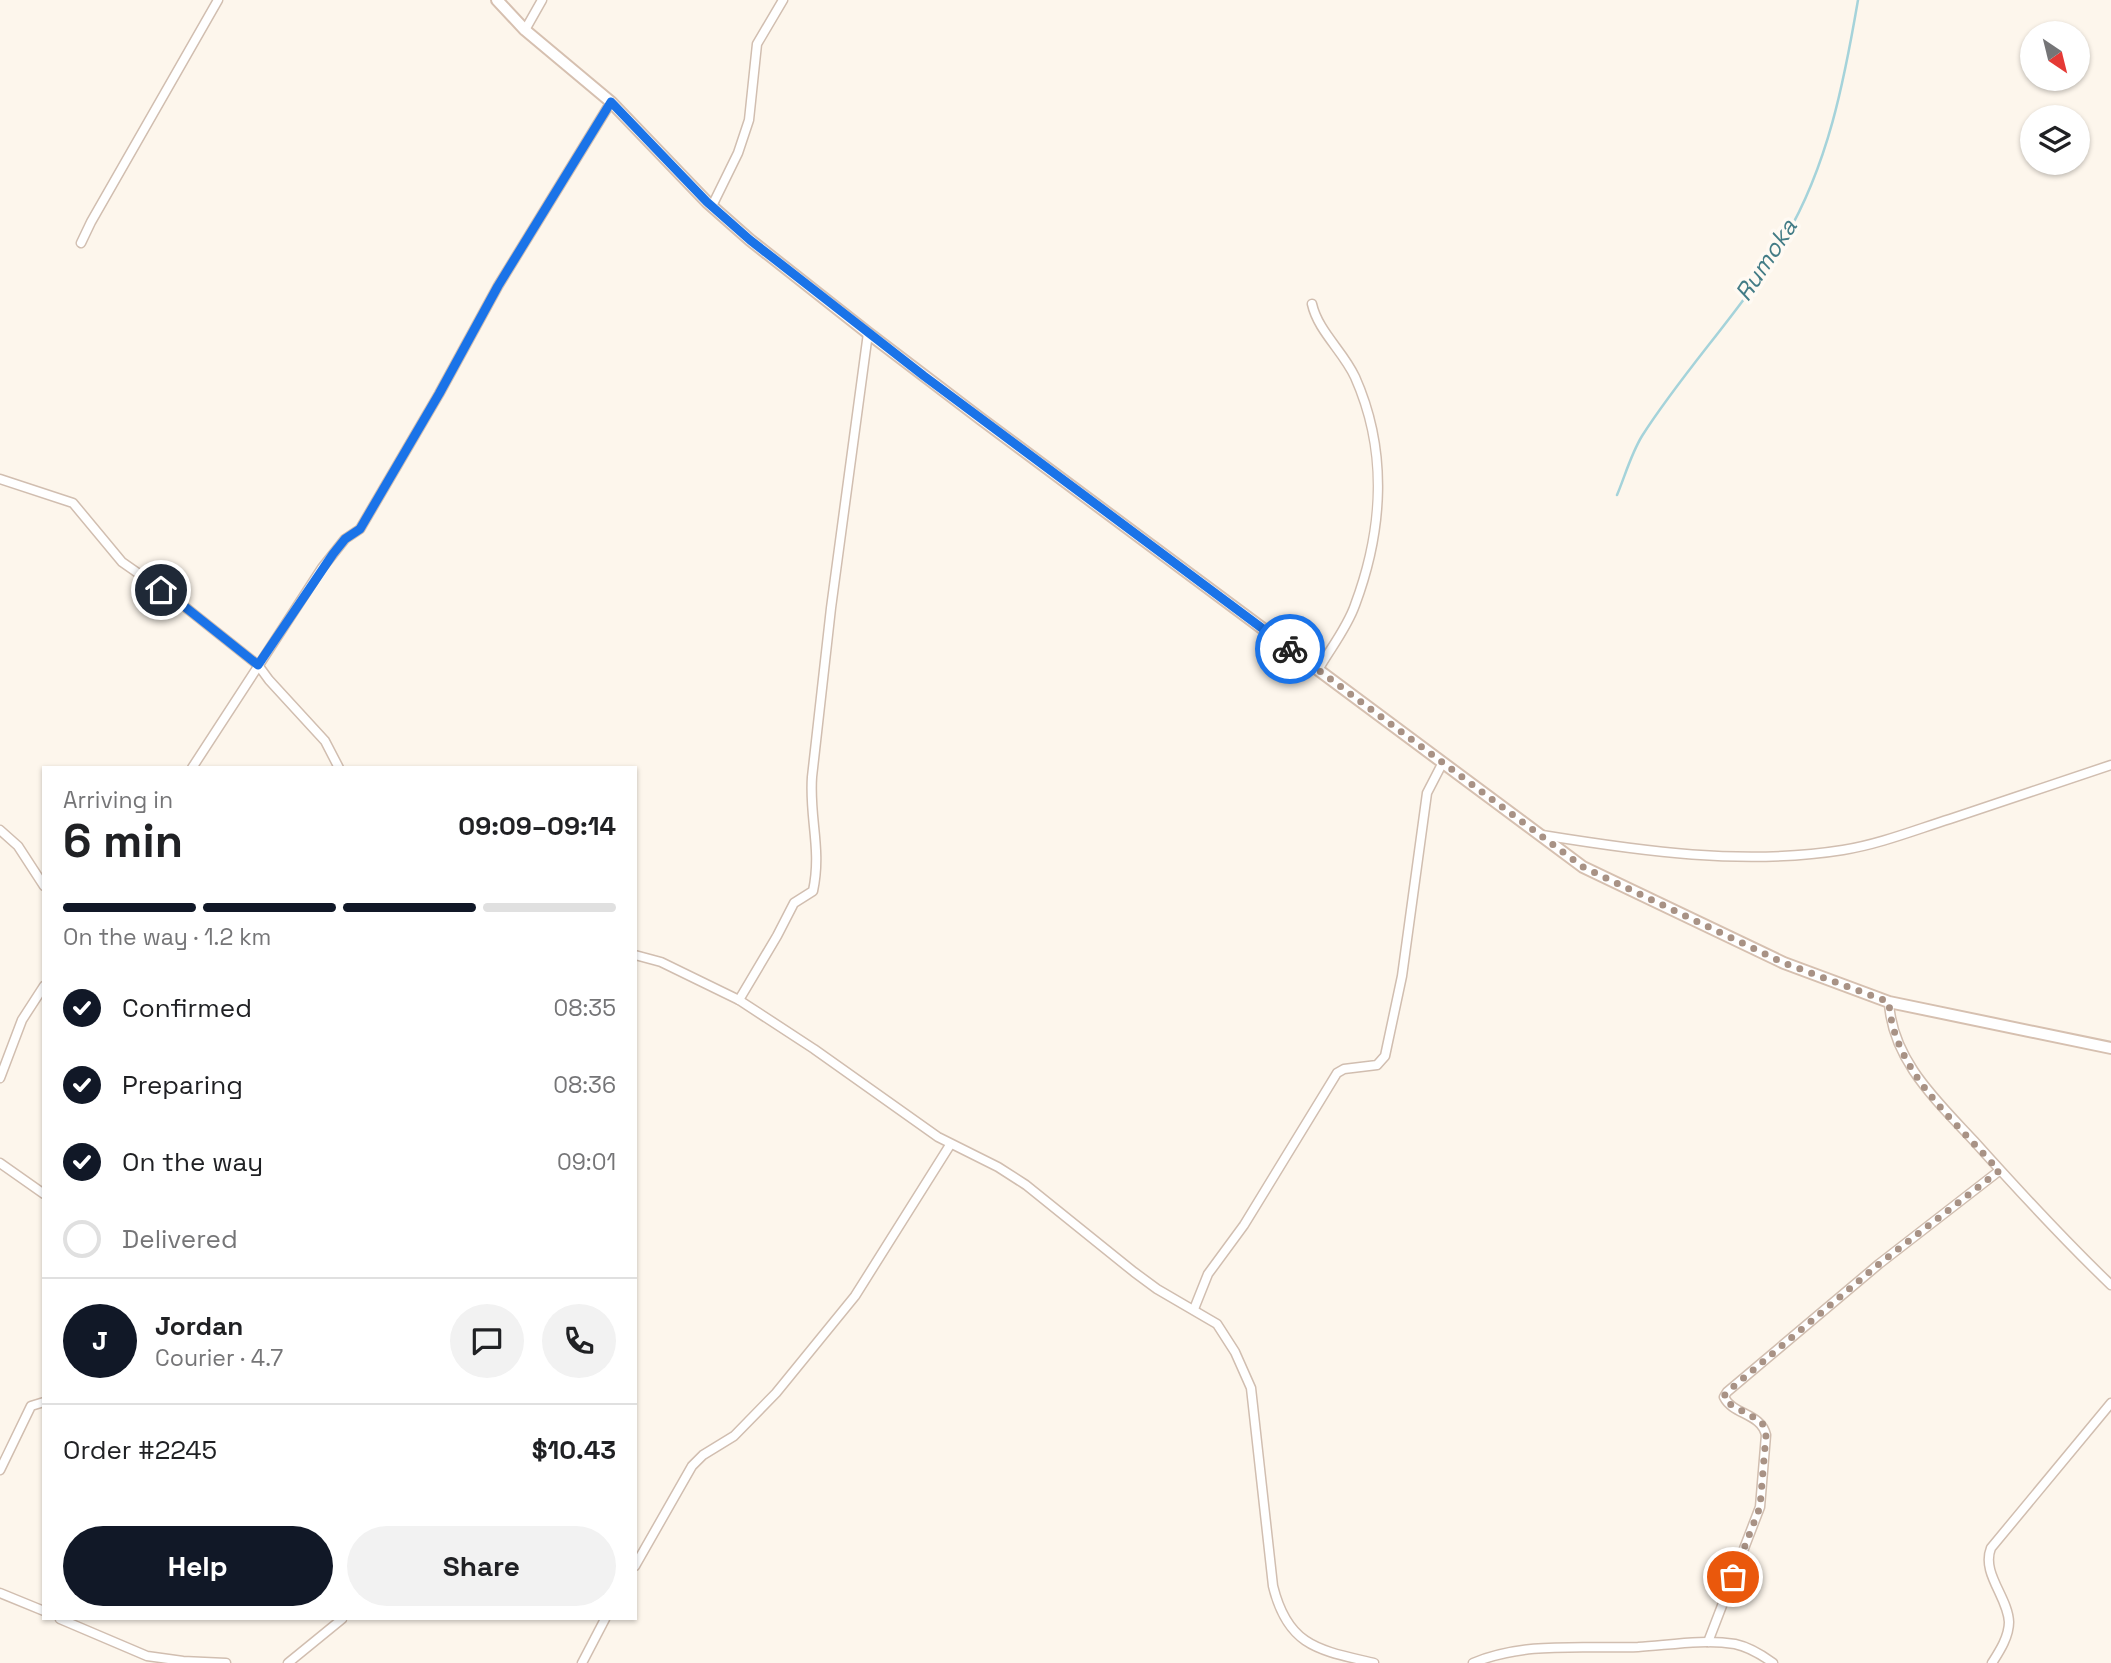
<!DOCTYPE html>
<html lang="en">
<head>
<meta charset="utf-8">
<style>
  body { margin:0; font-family:"Space Grotesk",sans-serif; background:#f2f2f2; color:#202124; height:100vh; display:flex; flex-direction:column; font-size:26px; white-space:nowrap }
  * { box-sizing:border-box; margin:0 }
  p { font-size:23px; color:#757577 }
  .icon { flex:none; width:38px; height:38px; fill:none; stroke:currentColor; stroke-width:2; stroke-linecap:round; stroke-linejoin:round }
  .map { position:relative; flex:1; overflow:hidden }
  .side { position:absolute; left:42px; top:766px; width:595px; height:854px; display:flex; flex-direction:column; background:#fff; border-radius:0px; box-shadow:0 2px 5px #0004 }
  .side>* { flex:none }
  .needle { width:46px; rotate:145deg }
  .tools { position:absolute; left:2020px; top:21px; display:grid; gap:14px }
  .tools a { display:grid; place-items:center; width:70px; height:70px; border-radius:50%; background:#fff; box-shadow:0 2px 5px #0004; font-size:35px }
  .pin { position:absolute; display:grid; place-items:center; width:60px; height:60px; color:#fff; margin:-30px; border:4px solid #fff; border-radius:50%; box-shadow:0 2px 7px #0007 }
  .courier { position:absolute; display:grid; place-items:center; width:70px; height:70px; margin:-35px; border:5px solid #1a73e8; border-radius:50%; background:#fff; color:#222; box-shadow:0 2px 9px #0007 }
  .head em { font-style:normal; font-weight:700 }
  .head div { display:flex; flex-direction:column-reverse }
  .head { display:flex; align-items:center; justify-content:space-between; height:119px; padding:0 21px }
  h1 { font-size:46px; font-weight:700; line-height:52px }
  .bar { display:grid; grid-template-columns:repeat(4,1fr); gap:10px 7px; align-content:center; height:84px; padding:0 21px }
  .bar i { height:9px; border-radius:5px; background:#e0e0e0 }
  .bar .on { background:#111827 }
  .bar p { grid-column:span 4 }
  .line { display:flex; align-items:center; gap:18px; padding:0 21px; border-top:2px solid #e0e0e0 }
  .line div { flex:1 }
  .round { display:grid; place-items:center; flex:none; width:74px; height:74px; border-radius:37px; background:#f2f2f2 }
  ol { padding:0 21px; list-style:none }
  li { display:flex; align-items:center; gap:21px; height:77px }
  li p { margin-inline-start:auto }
  li .icon { padding:7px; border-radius:50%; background:#111827; color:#fff; stroke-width:4 }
  li:last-child { color:#757577 }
  li i { width:38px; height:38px; border:4px solid #e0e0e0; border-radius:50% }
  .primary-button { display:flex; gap:14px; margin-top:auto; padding:14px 21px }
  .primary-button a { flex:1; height:80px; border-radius:42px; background:#111827; color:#fff; font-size:28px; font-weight:700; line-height:80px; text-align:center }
  .primary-button a+a { background:#f2f2f2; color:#202124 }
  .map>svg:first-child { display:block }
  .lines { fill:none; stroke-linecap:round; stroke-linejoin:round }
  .stream { stroke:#a5d3da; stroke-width:2.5 }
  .street-casing { stroke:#d1beb0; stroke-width:11 }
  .secondary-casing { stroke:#d6c0b0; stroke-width:14 }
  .street { stroke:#fff; stroke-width:8 }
  .secondary { stroke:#fff; stroke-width:10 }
  .done { stroke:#a89285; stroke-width:7; stroke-dasharray:0 12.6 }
  .route { stroke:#1a73e8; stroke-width:9 }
  .labels { text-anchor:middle; stroke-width:7; stroke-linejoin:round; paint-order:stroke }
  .water-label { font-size:24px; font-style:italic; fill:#437c86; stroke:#fffaf3 }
</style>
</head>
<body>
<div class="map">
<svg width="2111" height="1663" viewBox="0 0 2111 1663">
  <rect width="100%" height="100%" fill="#fdf6ec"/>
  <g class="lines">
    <path class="stream" d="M1617,495C1625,476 1631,454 1642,436C1686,367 1744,308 1785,238C1828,165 1844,82 1858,0"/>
    <defs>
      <g id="street">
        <polyline points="525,30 542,0"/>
        <polyline points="712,206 738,153 749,120 757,44 783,0"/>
        <polyline points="81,243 91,222 218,0"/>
        <path d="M1312,304C1318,331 1343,351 1355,377C1388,451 1383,530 1355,605C1347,628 1330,649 1318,670"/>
        <polyline points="0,479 73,503 122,562 175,599 258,665 269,680 325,741 339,768"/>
        <polyline points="192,768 322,568 345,539 360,529 439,394 498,286 611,102"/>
        <polyline points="0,830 18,846 44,886"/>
        <path d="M1542,835C1641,851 1743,866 1843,850C1880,844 1915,830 1950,819C2004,801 2057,783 2111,765"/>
        <path d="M635,955L661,962L739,1000L814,1049L938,1137L998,1167L1026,1185L1134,1272L1157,1289L1217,1324L1235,1352L1251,1388L1273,1586C1288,1647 1319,1650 1374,1663"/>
        <path d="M739,1000L777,936L794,903L813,891C822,849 809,818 812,777L831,608L868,333"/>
        <path d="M1889,1002C1892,1060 1937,1101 1974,1141C2018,1190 2063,1239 2111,1285"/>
        <polyline points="0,1078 22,1020 44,986"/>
        <polyline points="0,1163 44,1194"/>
        <polyline points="1194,1309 1208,1274 1244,1225 1337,1073 1344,1069 1377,1065 1385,1056 1402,976 1427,793 1442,764"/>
        <polyline points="0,1470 31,1406 44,1402"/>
        <polyline points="635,1566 692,1466 703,1455 734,1436 776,1393 855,1296 950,1145"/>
        <polyline points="0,1593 44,1611"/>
        <polyline points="60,1619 147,1656 183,1661 226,1663"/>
        <path d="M1708,1642L1760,1507L1766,1435C1761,1413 1733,1415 1724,1397L1727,1392L1879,1264L1999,1171"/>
        <polyline points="288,1663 342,1619"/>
        <polyline points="582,1663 605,1619"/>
        <path d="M1473,1663C1526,1641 1582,1649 1638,1647C1670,1645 1703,1639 1735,1644C1749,1647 1762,1655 1773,1663"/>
        <path d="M1992,1663C1999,1652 2009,1637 2009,1622C2008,1597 1981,1573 1991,1548L2111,1403"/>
      </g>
      <polyline id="secondary" points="497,0 525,30 611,102 707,202 750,240 868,333 981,419 1583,867 1784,963 1889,1002 2111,1048"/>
    </defs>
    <use href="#street" class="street-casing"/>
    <use href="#secondary" class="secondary-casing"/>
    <use href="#street" class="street"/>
    <use href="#secondary" class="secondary"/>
  </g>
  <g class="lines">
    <path class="done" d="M1290,649L1583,867L1784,963L1889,1002C1893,1072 1957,1122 1999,1171L1879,1264L1727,1392L1724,1396L1728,1403L1762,1422L1766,1435L1760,1507L1733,1577"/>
    <polyline class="route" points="161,590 175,599 258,665 333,554 345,539 360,529 439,394 498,286 611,102 707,202 750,240 924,376 1290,649"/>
  </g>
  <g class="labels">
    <g class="water-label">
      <text transform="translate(1766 260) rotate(-57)" y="8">Rumoka</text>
    </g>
  </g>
</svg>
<div class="tools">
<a><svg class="needle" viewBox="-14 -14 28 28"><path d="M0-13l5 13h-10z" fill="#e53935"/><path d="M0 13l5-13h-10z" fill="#757577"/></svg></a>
<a><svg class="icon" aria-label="layers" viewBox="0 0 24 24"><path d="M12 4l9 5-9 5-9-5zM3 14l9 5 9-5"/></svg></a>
</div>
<div class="pin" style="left:1733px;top:1577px;background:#ea580c"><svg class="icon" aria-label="bag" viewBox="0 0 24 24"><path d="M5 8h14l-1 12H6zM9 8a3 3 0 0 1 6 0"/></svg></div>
<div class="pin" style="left:161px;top:590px;background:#1f2937"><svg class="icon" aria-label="home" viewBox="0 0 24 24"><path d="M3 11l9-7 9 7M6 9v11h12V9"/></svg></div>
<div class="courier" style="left:1290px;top:649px"><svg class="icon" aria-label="bike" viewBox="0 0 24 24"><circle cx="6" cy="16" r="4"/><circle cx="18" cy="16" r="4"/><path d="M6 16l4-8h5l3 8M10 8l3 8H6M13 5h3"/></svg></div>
<section class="side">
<div class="head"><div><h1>6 min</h1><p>Arriving in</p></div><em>09:09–09:14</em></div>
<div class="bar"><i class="on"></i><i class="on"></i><i class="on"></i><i></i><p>On the way · 1.2 km</p></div>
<ol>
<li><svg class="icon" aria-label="check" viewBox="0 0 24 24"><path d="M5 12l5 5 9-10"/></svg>Confirmed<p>08:35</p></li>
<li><svg class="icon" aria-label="check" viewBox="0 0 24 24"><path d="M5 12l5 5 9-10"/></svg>Preparing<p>08:36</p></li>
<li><svg class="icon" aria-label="check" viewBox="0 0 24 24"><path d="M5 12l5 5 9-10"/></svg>On the way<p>09:01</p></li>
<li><i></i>Delivered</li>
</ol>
<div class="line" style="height:126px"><b class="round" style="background:#111827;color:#fff">J</b><div><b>Jordan</b><p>Courier · 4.7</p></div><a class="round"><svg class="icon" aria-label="chat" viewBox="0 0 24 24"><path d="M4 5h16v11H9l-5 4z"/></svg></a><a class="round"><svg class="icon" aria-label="phone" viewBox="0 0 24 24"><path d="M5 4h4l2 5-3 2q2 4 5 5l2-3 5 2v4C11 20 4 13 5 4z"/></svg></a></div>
<div class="line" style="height:91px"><div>Order #2245</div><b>$10.43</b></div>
<div class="primary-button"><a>Help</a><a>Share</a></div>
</section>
</div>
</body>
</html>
